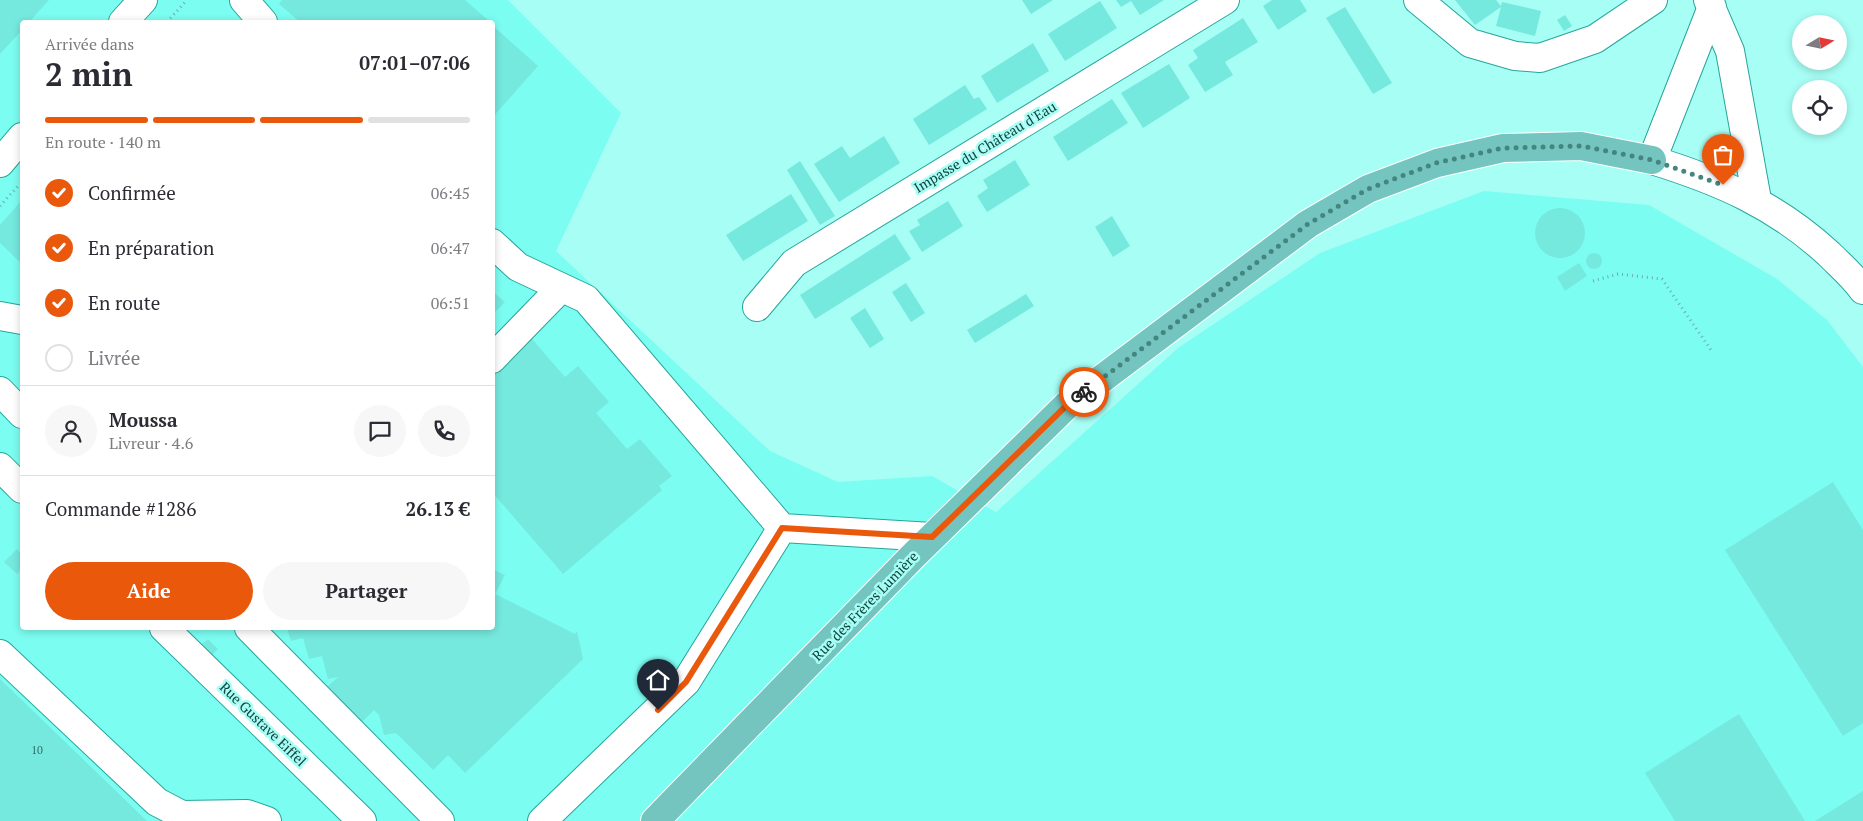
<!DOCTYPE html>
<html lang="fr">
<head>
<meta charset="utf-8">
<style>
  body { margin:0; font-family:"PT Serif",serif; background:#f7f7f7; color:#2b2b33; height:100vh; display:flex; flex-direction:column; font-size:19px; white-space:nowrap }
  * { box-sizing:border-box; margin:0 }
  p { font-size:16px; color:#7c7c81 }
  .icon { flex:none; width:28px; height:28px; fill:none; stroke:currentColor; stroke-width:2; stroke-linecap:round; stroke-linejoin:round }
  .map { position:relative; flex:1; overflow:hidden }
  .details { position:absolute; left:20px; top:20px; width:475px; height:610px; display:flex; flex-direction:column; background:#fff; border-radius:5px; box-shadow:0 2px 8px #0003 }
  .details>* { flex:none }
  .needle { width:32px; rotate:80deg }
  .controls { position:absolute; left:1792px; top:15px; display:grid; gap:10px }
  .controls a { display:grid; place-items:center; width:55px; height:55px; border-radius:50%; background:#fff; box-shadow:0 2px 8px #0003; font-size:25px }
  .pin { position:absolute; display:grid; place-items:center; width:42px; height:42px; color:#fff; margin:-51px -21px; border-radius:50% 50% 50% 0; rotate:-45deg; box-shadow:0 0 5px #0007 }
  .pin .icon { rotate:45deg }
  .courier { position:absolute; display:grid; place-items:center; width:50px; height:50px; margin:-25px; border:4px solid #ea580c; border-radius:50%; background:#fff; color:#222; box-shadow:0 1px 6px #0007 }
  .headline em { font-style:normal; font-weight:700 }
  .headline div { display:flex; flex-direction:column-reverse }
  .headline { display:flex; align-items:center; justify-content:space-between; height:85px; padding:0 25px }
  h1 { font-size:32px; font-weight:700; line-height:38px }
  .bar { display:grid; grid-template-columns:repeat(4,1fr); gap:8px 5px; align-content:center; height:60px; padding:0 25px }
  .bar i { height:6px; border-radius:4px; background:#e1e1e2 }
  .bar .current { background:#ea580c }
  .bar p { grid-column:span 4 }
  .line { display:flex; align-items:center; gap:12px; padding:0 25px; border-top:1px solid #e1e1e2 }
  .line div { flex:1 }
  .round { display:grid; place-items:center; flex:none; width:52px; height:52px; border-radius:26px; background:#f7f7f7 }
  ol { padding:0 25px; list-style:none }
  li { display:flex; align-items:center; gap:15px; height:55px }
  li p { margin-inline-start:auto }
  li .icon { padding:5px; border-radius:50%; background:#ea580c; color:#fff; stroke-width:4 }
  li:last-child { color:#7c7c81 }
  li i { width:28px; height:28px; border:2px solid #e1e1e2; border-radius:50% }
  .button { display:flex; gap:10px; margin-top:auto; padding:10px 25px }
  .button a { flex:1; height:58px; border-radius:30px; background:#ea580c; color:#fff; font-size:20px; font-weight:700; line-height:58px; text-align:center }
  .button a+a { background:#f7f7f7; color:#2b2b33 }
  .map>svg:first-child { display:block }
  .built { fill:#7cfdf1; fill-rule:evenodd }
  .building { fill:#76e9de }
  .lines { fill:none; stroke-linecap:round; stroke-linejoin:round }
  .minor-casing { stroke:#26a69c; stroke-width:30 }
  .major-casing { stroke:#fff; stroke-width:30 }
  .path { stroke:#68b0a9; stroke-width:3; stroke-dasharray:1 4; stroke-linecap:butt }
  .minor { stroke:#fff; stroke-width:28 }
  .major { stroke:#74c5bf; stroke-width:28 }
  .done { stroke:#45857f; stroke-width:5; stroke-dasharray:0 9 }
  .route { stroke:#ea580c; stroke-width:6 }
  .labels { text-anchor:middle; stroke-width:5; stroke-linejoin:round; paint-order:stroke }
  .number-label { font-size:11px; fill:#2a6d67 }
  .street-label { font-size:14px; fill:#10443f; stroke:#a7fef5 }
</style>
</head>
<body>
<div class="map">
<svg width="1863" height="821" viewBox="0 0 1863 821">
  <rect width="100%" height="100%" fill="#a7fef5"/>
  <path class="built" d="M0,0H508L621,113L556,251L770,451L838,482L932,476L996,512L1178,348L1320,253L1484,191L1649,205L1777,279L1827,320L1863,367V821H0ZM22,22H492V628H22Z"/>
  <g class="building">
    <polygon points="0,0 49,0 29,22 22,22 22,30 0,54"/>
    <polygon points="282,0 465,0 490,22 300,22 279,4"/>
    <polygon points="1022,0 1053,0 1031,14"/>
    <polygon points="1116,0 1164,0 1140,15 1131,1 1121,7"/>
    <polygon points="1272,0 1300,0 1307,11 1278,30 1263,6"/>
    <polygon points="1455,0 1496,0 1501,6 1502,2 1541,11 1535,36 1496,26 1501,7 1475,25"/>
    <polygon points="1100,1 1117,28 1065,61 1048,34"/>
    <polygon points="1345,7 1392,83 1373,94 1326,18"/>
    <polygon points="1565,15 1572,26 1564,31 1557,20"/>
    <polygon points="1243,18 1258,42 1225,62 1233,75 1205,92 1188,65 1198,58 1193,50"/>
    <polygon points="492,25 538,66 492,118"/>
    <polygon points="1033,43 1049,71 997,103 981,76"/>
    <polygon points="1169,64 1190,98 1143,128 1121,93"/>
    <polygon points="965,85 974,99 979,97 987,109 929,145 913,119"/>
    <polygon points="1112,99 1128,123 1068,161 1053,137"/>
    <polygon points="884,136 900,163 839,202 814,164 842,146 850,158"/>
    <polygon points="1015,160 1030,185 987,212 977,196 988,188 983,180"/>
    <polygon points="800,161 835,216 820,225 787,170"/>
    <polygon points="791,194 808,221 743,261 726,235"/>
    <polygon points="22,200 22,264 0,243 0,225"/>
    <polygon points="948,201 963,226 922,252 909,231 920,225 917,220"/>
    <circle cx="1560" cy="233" r="25"/>
    <polygon points="1112,216 1130,246 1113,257 1095,227"/>
    <polygon points="895,234 911,259 815,319 800,295"/>
    <circle cx="1594" cy="261" r="8"/>
    <polygon points="1579,263 1587,276 1565,291 1557,277"/>
    <polygon points="906,283 925,313 911,322 892,292"/>
    <polygon points="492,291 505,302 492,315"/>
    <polygon points="1026,294 1034,306 975,343 967,330"/>
    <polygon points="865,308 884,339 870,348 850,318"/>
    <polygon points="532,339 565,377 578,366 609,402 596,413 627,449 640,439 672,476 659,486 662,490 563,574 492,492 492,374"/>
    <polygon points="1833,482 1863,530 1863,723 1843,736 1725,550"/>
    <polygon points="17,549 22,555 22,568 17,574 4,562"/>
    <polygon points="492,569 505,575 495,594 575,634 577,631 583,659 465,773 448,755 433,770 396,733 384,735 379,715 374,710 360,724 326,688 338,677 328,679 322,656 309,659 303,638 291,641 287,628 492,628"/>
    <polygon points="208,639 218,649 211,656 201,645"/>
    <polygon points="0,679 147,821 0,821"/>
    <polygon points="1739,714 1805,821 1675,821 1645,773"/>
    <polygon points="1863,791 1863,821 1815,821"/>
  </g>
  <g class="lines">
    <defs>
      <g id="minor">
        <polyline points="244,0 263,22"/>
        <polyline points="1418,0 1470,43 1515,56 1540,58 1595,39 1653,0"/>
        <polyline points="1708,0 1730,51 1757,200"/>
        <path d="M1712,7L1652,160C1720,181 1776,205 1829,254C1841,266 1853,276 1863,290"/>
        <polyline points="123,22 143,0"/>
        <polyline points="0,163 22,137"/>
        <polyline points="492,243 518,267 586,299 782,528 932,537"/>
        <polyline points="757,307 794,263 1225,0"/>
        <polyline points="0,316 22,320"/>
        <polyline points="492,359 561,288"/>
        <polyline points="0,391 22,414"/>
        <polyline points="0,467 22,489"/>
        <polyline points="164,628 362,821"/>
        <polyline points="249,628 440,821"/>
        <polyline points="0,654 157,802 182,815 247,814 267,821"/>
        <polyline points="542,821 686,682 782,528"/>
      </g>
      <polyline id="major" points="655,821 912,557 1067,405 1308,224 1368,189 1437,163 1503,148 1581,146 1652,160"/>
    </defs>
    <use href="#minor" class="minor-casing"/>
    <use href="#major" class="major-casing"/>
    <g class="path">
      <polyline points="167,22 187,0"/>
      <polyline points="0,206 18,186"/>
      <polyline points="1593,281 1618,274 1662,279 1711,350"/>
    </g>
    <use href="#minor" class="minor"/>
    <use href="#major" class="major"/>
  </g>
  <g class="lines">
    <polyline class="done" points="1084,392 1308,224 1368,189 1436,163 1503,148 1581,146 1652,160 1723,185"/>
    <polyline class="route" points="658,710 686,682 782,528 932,537 1067,405 1084,392"/>
  </g>
  <g class="labels">
    <g class="number-label">
      <text x="37" y="754">10</text>
    </g>
    <g class="street-label">
      <text transform="translate(985 147) rotate(-31)" y="5">Impasse du Château d'Eau</text>
      <text transform="translate(865 606) rotate(-46)" y="5">Rue des Frères Lumière</text>
      <text transform="translate(263 724) rotate(44)" y="5">Rue Gustave Eiffel</text>
    </g>
  </g>
</svg>
<div class="controls">
<a><svg class="needle" viewBox="-14 -14 28 28"><path d="M0-13l5 13h-10z" fill="#e53935"/><path d="M0 13l5-13h-10z" fill="#7c7c81"/></svg></a>
<a><svg class="icon" aria-label="locate" viewBox="0 0 24 24"><circle cx="12" cy="12" r="6"/><path d="M12 2v4M12 18v4M2 12h4M18 12h4"/></svg></a>
</div>
<div class="pin" style="left:1723px;top:185px;background:#ea580c"><svg class="icon" aria-label="bag" viewBox="0 0 24 24"><path d="M5 8h14l-1 12H6zM9 8a3 3 0 0 1 6 0"/></svg></div>
<div class="pin" style="left:658px;top:710px;background:#1f2937"><svg class="icon" aria-label="home" viewBox="0 0 24 24"><path d="M3 11l9-7 9 7M6 9v11h12V9"/></svg></div>
<div class="courier" style="left:1084px;top:392px"><svg class="icon" aria-label="bike" viewBox="0 0 24 24"><circle cx="6" cy="16" r="4"/><circle cx="18" cy="16" r="4"/><path d="M6 16l4-8h5l3 8M10 8l3 8H6M13 5h3"/></svg></div>
<section class="details">
<div class="headline"><div><h1>2 min</h1><p>Arrivée dans</p></div><em>07:01–07:06</em></div>
<div class="bar"><i class="current"></i><i class="current"></i><i class="current"></i><i></i><p>En route · 140 m</p></div>
<ol>
<li><svg class="icon" aria-label="check" viewBox="0 0 24 24"><path d="M5 12l5 5 9-10"/></svg>Confirmée<p>06:45</p></li>
<li><svg class="icon" aria-label="check" viewBox="0 0 24 24"><path d="M5 12l5 5 9-10"/></svg>En préparation<p>06:47</p></li>
<li><svg class="icon" aria-label="check" viewBox="0 0 24 24"><path d="M5 12l5 5 9-10"/></svg>En route<p>06:51</p></li>
<li><i></i>Livrée</li>
</ol>
<div class="line" style="height:90px"><a class="round"><svg class="icon" aria-label="person" viewBox="0 0 24 24"><circle cx="12" cy="8" r="4"/><path d="M4 21q1-7 8-7t8 7"/></svg></a><div><b>Moussa</b><p>Livreur · 4.6</p></div><a class="round"><svg class="icon" aria-label="chat" viewBox="0 0 24 24"><path d="M4 5h16v11H9l-5 4z"/></svg></a><a class="round"><svg class="icon" aria-label="phone" viewBox="0 0 24 24"><path d="M5 4h4l2 5-3 2q2 4 5 5l2-3 5 2v4C11 20 4 13 5 4z"/></svg></a></div>
<div class="line" style="height:65px"><div>Commande #1286</div><b>26.13 €</b></div>
<div class="button"><a>Aide</a><a>Partager</a></div>
</section>
</div>
</body>
</html>
